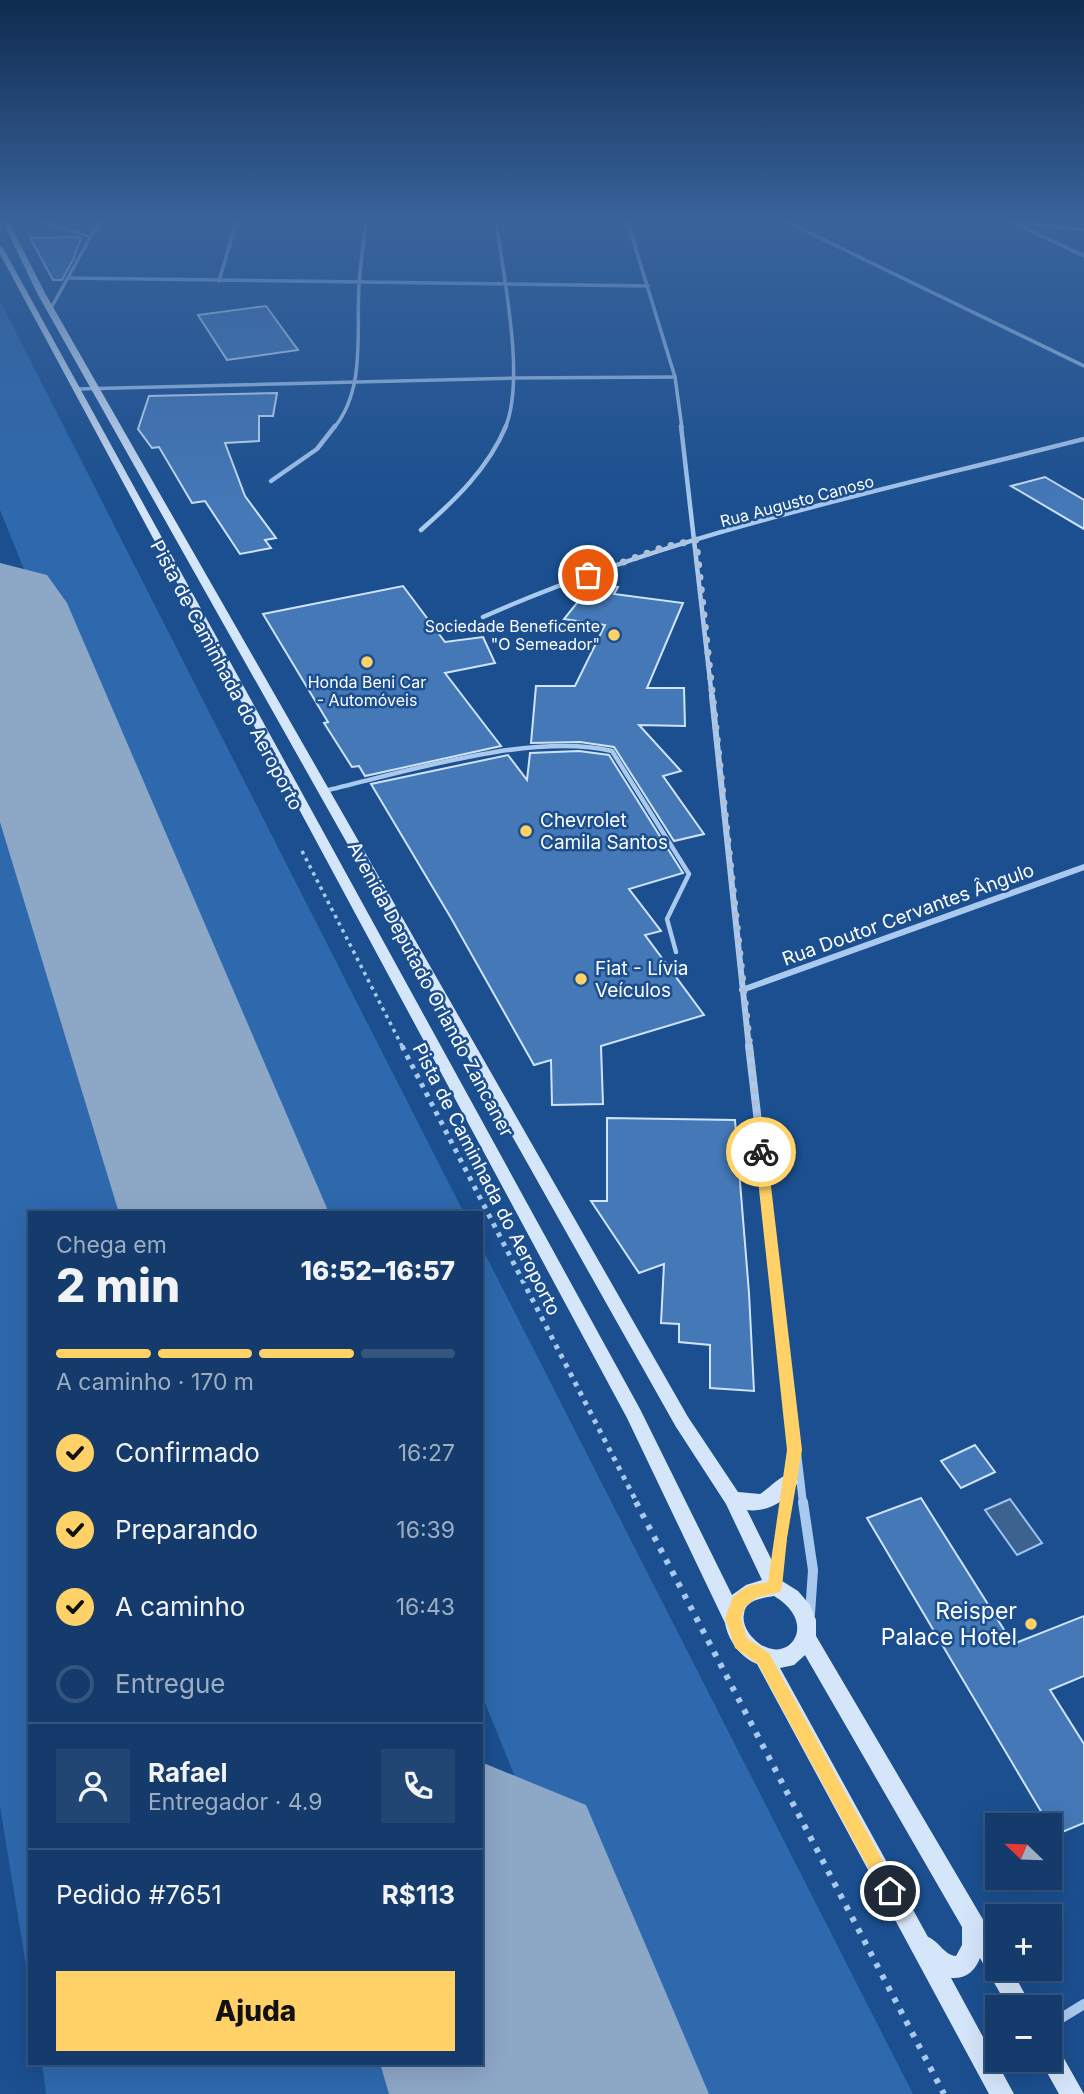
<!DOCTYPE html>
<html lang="pt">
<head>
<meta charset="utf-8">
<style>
  body { margin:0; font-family:Inter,sans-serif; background:#214673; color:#f1f3f6; height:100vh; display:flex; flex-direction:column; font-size:26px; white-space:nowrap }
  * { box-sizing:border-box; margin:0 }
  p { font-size:23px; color:#9dadc1 }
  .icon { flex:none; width:38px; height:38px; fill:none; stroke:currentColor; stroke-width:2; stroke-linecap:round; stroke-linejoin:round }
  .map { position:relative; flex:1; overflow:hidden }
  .sheet { position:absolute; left:28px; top:1211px; width:455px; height:854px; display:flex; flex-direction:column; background:#143b6b; border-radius:0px; box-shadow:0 7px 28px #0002,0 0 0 2px #33557e }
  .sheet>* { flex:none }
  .needle { width:46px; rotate:293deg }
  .tools { position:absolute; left:985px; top:1813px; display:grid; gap:14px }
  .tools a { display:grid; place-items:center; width:77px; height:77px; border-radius:0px; background:#143b6b; box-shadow:0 7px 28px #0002,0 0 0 2px #33557e; font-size:35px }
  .pin { position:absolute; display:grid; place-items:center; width:60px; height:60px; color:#fff; margin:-30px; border:4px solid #fff; border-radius:50%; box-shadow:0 2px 7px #0007 }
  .courier { position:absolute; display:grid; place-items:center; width:70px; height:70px; margin:-35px; border:5px solid #ffd166; border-radius:50%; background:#fff; color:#222; box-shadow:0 2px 9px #0007 }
  .overview em { font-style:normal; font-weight:800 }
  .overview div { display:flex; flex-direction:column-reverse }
  .overview { display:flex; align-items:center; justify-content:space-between; height:119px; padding:0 28px }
  h1 { font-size:46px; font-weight:800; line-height:52px }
  .bar { display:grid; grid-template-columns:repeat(4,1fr); gap:10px 7px; align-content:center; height:84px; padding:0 28px }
  .bar i { height:9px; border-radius:5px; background:#33557e }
  .bar .selected { background:#ffd166 }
  .bar p { grid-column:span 4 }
  .line { display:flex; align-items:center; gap:18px; padding:0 28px; border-top:2px solid #33557e }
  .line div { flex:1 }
  .round { display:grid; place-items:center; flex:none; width:74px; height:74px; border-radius:0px; background:#214673 }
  ol { padding:0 28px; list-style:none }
  li { display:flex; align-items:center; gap:21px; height:77px }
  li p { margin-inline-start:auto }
  li .icon { padding:7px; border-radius:50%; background:#ffd166; color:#111; stroke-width:4 }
  li:last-child { color:#9dadc1 }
  li i { width:38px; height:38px; border:4px solid #33557e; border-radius:50% }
  .cta { display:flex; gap:14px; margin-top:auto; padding:14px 28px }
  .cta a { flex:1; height:80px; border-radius:0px; background:#ffd166; color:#111; font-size:28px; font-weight:800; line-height:80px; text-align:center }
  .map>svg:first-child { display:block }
  .green { fill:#2e69ad }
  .water { fill:#3c6290; stroke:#9cc4f0; stroke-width:2 }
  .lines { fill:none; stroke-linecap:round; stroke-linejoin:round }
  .runway { fill:#8da7c7; fill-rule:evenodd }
  .building { fill:#4478b7; stroke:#cfe3fa; stroke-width:2 }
  .path-far2 { stroke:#a9c9ee; stroke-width:3.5; stroke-dasharray:3.5 4.5; stroke-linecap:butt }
  .path-far1 { stroke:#a9c9ee; stroke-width:5; stroke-dasharray:4.5 6; stroke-linecap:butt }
  .path { stroke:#a9c9ee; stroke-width:6; stroke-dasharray:5 8; stroke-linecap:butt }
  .service-far1 { stroke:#a9c9ee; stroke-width:2.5 }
  .service { stroke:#a9c9ee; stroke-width:4.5 }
  .minor-far4 { stroke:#a9c9ee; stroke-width:3.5 }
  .minor-far3 { stroke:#a9c9ee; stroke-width:4.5 }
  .minor-far2 { stroke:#a9c9ee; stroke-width:6 }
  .minor-far1 { stroke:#a9c9ee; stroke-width:8 }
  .minor { stroke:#a9c9ee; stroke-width:10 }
  .secondary { fill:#d6e6fa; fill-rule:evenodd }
  .route { fill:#ffd166 }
  .done { stroke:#afc1d8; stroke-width:7; stroke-dasharray:0 12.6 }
  .poi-dot { fill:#ffd166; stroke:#1b4f8f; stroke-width:2.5 }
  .labels { text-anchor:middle; stroke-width:5; stroke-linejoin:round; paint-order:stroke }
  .far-street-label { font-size:16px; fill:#fff; stroke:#1b4f8f }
  .far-poi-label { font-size:16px; fill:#fff; stroke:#1b4f8f; text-anchor:end }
  .street-label { font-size:19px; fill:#fff; stroke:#1b4f8f }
  .poi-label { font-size:19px; fill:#fff; stroke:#1b4f8f; text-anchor:start }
  .near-poi-label { font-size:23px; fill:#fff; stroke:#1b4f8f; text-anchor:end }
</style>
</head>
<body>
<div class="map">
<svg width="1084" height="2094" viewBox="0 0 1084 2094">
  <rect width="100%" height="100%" fill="#1b4f8f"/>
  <g class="green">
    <polygon points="0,301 464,1213 286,1213 0,510"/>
    <polygon points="0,709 167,1213 30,1213 30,1990 0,1806"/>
    <polygon points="481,1246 483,1250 913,2094 644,2094 481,1693"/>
    <polygon points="42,2063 448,2063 459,2094 46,2094"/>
  </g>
  <polygon class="water" points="1010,1499 1042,1543 1017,1555 985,1510"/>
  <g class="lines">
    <g class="runway">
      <polygon points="0,563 47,575 67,603 329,1213 119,1213 0,822"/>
      <polygon points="481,1762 586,1805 709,2094 389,2094 380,2063 481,2063"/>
    </g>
  </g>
  <g class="building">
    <polygon points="77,237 81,238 74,258 62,280 53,280 30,238"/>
    <polygon points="266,306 298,350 227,360 198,315"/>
    <polygon points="277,393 273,416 259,416 259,441 225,443 245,496 276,538 265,540 271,548 240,554 205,501 192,503 159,447 152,448 138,429 149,396"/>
    <polygon points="1045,477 1084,500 1084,529 1011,486"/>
    <polygon points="593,583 618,587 614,594 683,603 647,688 684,688 685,726 639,725 681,771 663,776 704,834 674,841 614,747 580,742 531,743 536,686 575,686 605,625 564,619"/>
    <polygon points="403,586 445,642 483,637 495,663 445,673 501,746 365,776 359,766 352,767 324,723 328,722 263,614"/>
    <polygon points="579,751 609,755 683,873 629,889 661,931 645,935 704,1015 601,1046 603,1104 552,1105 551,1060 534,1065 451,918 371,784 508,755 527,780 530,753"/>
    <polygon points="607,1118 735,1120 749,1293 754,1391 710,1388 710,1345 679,1342 679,1324 661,1323 664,1264 639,1273 591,1201 607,1201"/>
    <polygon points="975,1445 995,1472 961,1488 941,1461"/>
    <polygon points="921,1498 1013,1644 1084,1616 1084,1676 1050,1690 1084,1744 1084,1823 1055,1835 867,1518"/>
  </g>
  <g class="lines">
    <polyline class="path-far2" points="302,851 403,1048"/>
    <polyline class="path-far1" points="402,1046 637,1503"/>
    <polyline class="path" points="636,1502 944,2094"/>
    <polyline class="service-far1" points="37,220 91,237"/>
    <path class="service" d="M324,791C405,772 531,732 612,751L689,874L667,919L676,952"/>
    <g class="minor-far4">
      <path d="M496,220C503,275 526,380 505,428"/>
      <polyline points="627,220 675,377 682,428"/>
      <polyline points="783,220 1084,366"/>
      <polyline points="1008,220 1084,256"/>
      <polyline points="1019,222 1084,230"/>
      <polyline points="69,278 648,286"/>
      <polyline points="219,281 237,220"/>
      <polyline points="51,308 100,220"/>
      <polyline points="78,389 515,378 675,377"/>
      <path d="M334,428C366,389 356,333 359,286C360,264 364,242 366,220"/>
    </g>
    <g class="minor-far3">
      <polyline points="681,426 712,698"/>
      <polyline points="271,481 317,449 335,426"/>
      <path d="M421,530C455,500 488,469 506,426"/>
      <path d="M483,617C674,532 882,491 1084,439"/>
    </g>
    <g class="minor-far2">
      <polyline points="712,696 749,1048"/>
      <polyline points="742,990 1084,867"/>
    </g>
    <g class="minor-far1">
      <polyline points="749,1046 803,1503"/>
      <polyline points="787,1503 793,1458"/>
    </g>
    <g class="minor">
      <polyline points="803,1502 813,1570 810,1614"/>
      <polyline points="776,1577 787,1502"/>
      <polyline points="1050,2025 1084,2004"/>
    </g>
    <g class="secondary">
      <path d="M2,220H8L45,293L688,1417L738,1492L760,1494C772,1487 782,1471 795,1476L798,1482C789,1500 767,1513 747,1510L782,1581L798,1591L810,1605L816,1620V1636L998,1945V1969H1011L1032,2007H1008L980,1958C975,1971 966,1979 951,1978L1014,2094H989L757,1664C740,1657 728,1640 725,1623L627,1418L0,254V246L3,248L640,1409L732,1595L746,1585L762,1580L726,1504L676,1427L37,293ZM774,1596C823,1625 784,1671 753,1638C747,1632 742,1622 744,1614C745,1600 763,1598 774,1596ZM805,1655L962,1927V1945L956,1956C944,1955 939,1941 928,1937L780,1668L794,1665Z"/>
      <polygon points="1050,2044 1058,2048 1084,2094 1059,2094 1040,2060 1050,2060"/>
    </g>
  </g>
  <linearGradient id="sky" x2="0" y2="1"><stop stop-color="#0f2b4f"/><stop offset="0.43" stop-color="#39639b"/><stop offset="1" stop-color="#39639b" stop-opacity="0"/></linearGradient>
  <rect width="1084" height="513" fill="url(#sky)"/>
  <polygon class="route" points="761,1148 767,1152 802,1450 787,1538 782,1587 780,1592 756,1598 745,1607 741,1618 747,1638 769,1653 896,1885 899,1891 896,1897 890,1900 884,1897 758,1664 735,1648 725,1618 733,1597 747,1586 768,1582 787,1450 755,1152"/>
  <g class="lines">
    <polyline class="done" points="588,575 664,547 696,540 761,1152"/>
  </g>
  <g class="poi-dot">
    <circle cx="614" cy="635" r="7"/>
    <circle cx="367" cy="662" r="7"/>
    <circle cx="526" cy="831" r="7"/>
    <circle cx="581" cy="979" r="7"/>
    <circle cx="1031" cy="1624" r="7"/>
  </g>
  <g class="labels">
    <g class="far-street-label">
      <text transform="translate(797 501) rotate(-15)" y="6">Rua Augusto Canoso</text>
    </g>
    <g class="far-poi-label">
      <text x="600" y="632">Sociedade Beneficente<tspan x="600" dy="18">"O Semeador"</tspan></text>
      <text x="367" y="688" text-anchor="middle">Honda Beni Car<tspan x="367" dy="18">- Automóveis</tspan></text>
    </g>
    <g class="street-label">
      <text transform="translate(227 675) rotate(62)" y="7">Pista de Caminhada do Aeroporto</text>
      <text transform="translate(908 914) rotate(-20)" y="7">Rua Doutor Cervantes Ângulo</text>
      <text transform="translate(431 989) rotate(62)" y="7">Avenida Deputado Orlando Zancaner</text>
      <text transform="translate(487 1179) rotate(63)" y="7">Pista de Caminhada do Aeroporto</text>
    </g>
    <g class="poi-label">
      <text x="540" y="827">Chevrolet<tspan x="540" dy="22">Camila Santos</tspan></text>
      <text x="595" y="975">Fiat - Lívia<tspan x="595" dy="22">Veículos</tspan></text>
    </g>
    <g class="near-poi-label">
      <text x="1017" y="1619">Reisper<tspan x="1017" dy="26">Palace Hotel</tspan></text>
    </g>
  </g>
</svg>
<div class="tools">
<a><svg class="needle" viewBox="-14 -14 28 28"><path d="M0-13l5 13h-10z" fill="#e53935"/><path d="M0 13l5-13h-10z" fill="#9dadc1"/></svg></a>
<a>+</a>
<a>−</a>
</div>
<div class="pin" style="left:588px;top:575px;background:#ea580c"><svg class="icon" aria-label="bag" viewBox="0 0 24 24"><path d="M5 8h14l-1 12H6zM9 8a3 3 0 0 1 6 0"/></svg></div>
<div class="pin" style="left:890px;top:1891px;background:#1f2937"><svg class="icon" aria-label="home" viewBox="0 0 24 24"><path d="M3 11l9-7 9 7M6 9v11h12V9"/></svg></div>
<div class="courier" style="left:761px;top:1152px"><svg class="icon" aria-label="bike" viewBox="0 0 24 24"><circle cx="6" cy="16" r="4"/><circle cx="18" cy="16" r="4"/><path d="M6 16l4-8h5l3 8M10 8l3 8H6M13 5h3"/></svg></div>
<section class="sheet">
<div class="overview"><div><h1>2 min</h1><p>Chega em</p></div><em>16:52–16:57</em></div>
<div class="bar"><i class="selected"></i><i class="selected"></i><i class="selected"></i><i></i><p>A caminho · 170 m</p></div>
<ol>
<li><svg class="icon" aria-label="check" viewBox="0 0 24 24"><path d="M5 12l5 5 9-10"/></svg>Confirmado<p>16:27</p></li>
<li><svg class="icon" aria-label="check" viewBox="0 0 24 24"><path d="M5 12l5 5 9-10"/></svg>Preparando<p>16:39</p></li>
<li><svg class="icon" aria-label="check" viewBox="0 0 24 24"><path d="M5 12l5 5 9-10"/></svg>A caminho<p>16:43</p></li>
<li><i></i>Entregue</li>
</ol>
<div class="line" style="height:126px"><a class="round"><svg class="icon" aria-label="person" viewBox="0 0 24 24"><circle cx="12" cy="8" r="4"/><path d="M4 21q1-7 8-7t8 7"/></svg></a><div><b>Rafael</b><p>Entregador · 4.9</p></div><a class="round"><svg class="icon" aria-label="phone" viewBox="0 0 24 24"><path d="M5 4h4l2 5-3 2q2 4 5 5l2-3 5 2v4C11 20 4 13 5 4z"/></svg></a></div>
<div class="line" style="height:91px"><div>Pedido #7651</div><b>R$113</b></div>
<div class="cta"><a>Ajuda</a></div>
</section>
</div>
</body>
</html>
